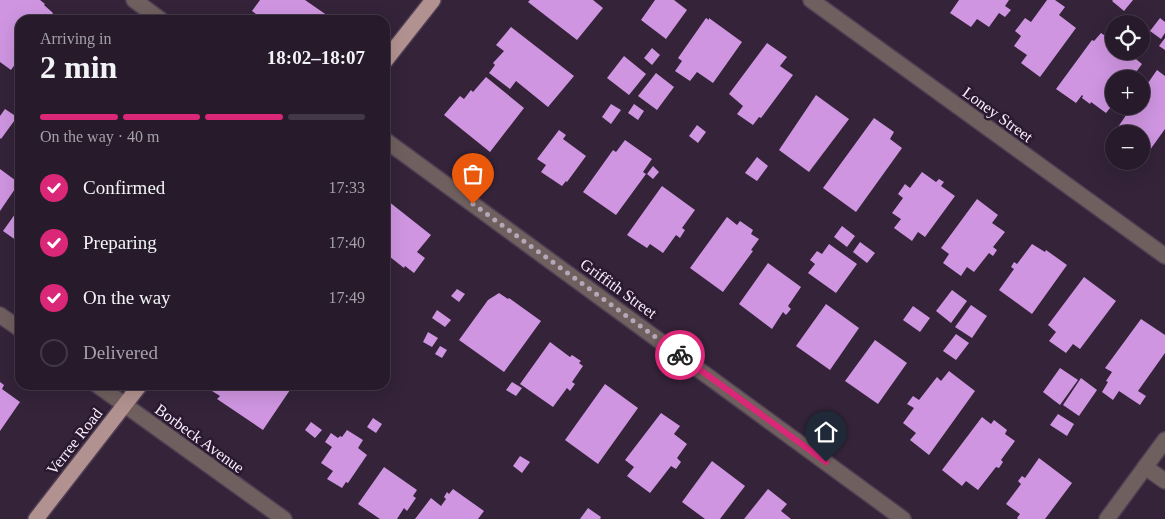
<!DOCTYPE html>
<html lang="en">
<head>
<meta charset="utf-8">
<style>
  body { margin:0; font-family:Georgia,serif; background:#2f2333; color:#f1f3f6; height:100vh; display:flex; flex-direction:column; font-size:19px; white-space:nowrap }
  * { box-sizing:border-box; margin:0 }
  p { font-size:16px; color:#a4a1a9 }
  .icon { flex:none; width:28px; height:28px; fill:none; stroke:currentColor; stroke-width:2; stroke-linecap:round; stroke-linejoin:round }
  .map { position:relative; flex:1; overflow:hidden }
  .side { position:absolute; left:15px; top:15px; width:375px; height:375px; display:flex; flex-direction:column; background:#271a2b; border-radius:15px; box-shadow:0 5px 20px #0002,0 0 0 1px #433847 }
  .side>* { flex:none }
  .buttons { position:absolute; left:1105px; top:15px; display:grid; gap:10px }
  .buttons a { display:grid; place-items:center; width:45px; height:45px; border-radius:50%; background:#271a2b; box-shadow:0 5px 20px #0002,0 0 0 1px #433847; font-size:25px }
  .pin { position:absolute; display:grid; place-items:center; width:42px; height:42px; color:#fff; margin:-51px -21px; border-radius:50% 50% 50% 0; rotate:-45deg; box-shadow:0 0 5px #0007 }
  .pin .icon { rotate:45deg }
  .courier { position:absolute; display:grid; place-items:center; width:50px; height:50px; margin:-25px; border:4px solid #db2777; border-radius:50%; background:#fff; color:#222; box-shadow:0 1px 6px #0007 }
  .summary em { font-style:normal; font-weight:700 }
  .summary div { display:flex; flex-direction:column-reverse }
  .summary { display:flex; align-items:center; justify-content:space-between; height:85px; padding:0 25px }
  h1 { font-size:32px; font-weight:700; line-height:38px }
  .bar { display:grid; grid-template-columns:repeat(4,1fr); gap:8px 5px; align-content:center; height:60px; padding:0 25px }
  .bar i { height:6px; border-radius:4px; background:#433847 }
  .bar .current { background:#db2777 }
  .bar p { grid-column:span 4 }
  ol { padding:0 25px; list-style:none }
  li { display:flex; align-items:center; gap:15px; height:55px }
  li p { margin-inline-start:auto }
  li .icon { padding:5px; border-radius:50%; background:#db2777; color:#fff; stroke-width:4 }
  li:last-child { color:#a4a1a9 }
  li i { width:28px; height:28px; border:2px solid #433847; border-radius:50% }
  .map>svg:first-child { display:block }
  .building { fill:#cf95e1 }
  .lines { fill:none; stroke-linecap:round; stroke-linejoin:round }
  .minor-casing { stroke:#503f54; stroke-width:18 }
  .major-casing { stroke:#503f54; stroke-width:18 }
  .minor { stroke:#6f5f5e; stroke-width:15 }
  .major { stroke:#b29290; stroke-width:15 }
  .done { stroke:#b4a7b8; stroke-width:5; stroke-dasharray:0 9 }
  .route { stroke:#db2777; stroke-width:6 }
  .labels { text-anchor:middle; stroke-width:5; stroke-linejoin:round; paint-order:stroke }
  .street-label { font-size:16px; fill:#f9eefd; stroke:#2a192f }
</style>
</head>
<body>
<div class="map">
<svg width="1165" height="519" viewBox="0 0 1165 519">
  <rect width="100%" height="100%" fill="#342339"/>
  <g class="building">
    <polygon points="0,0 40,0 45,4 44,5 53,13 48,20 20,20 20,57 11,70 0,62"/>
    <polygon points="260,0 305,0 331,18 330,20 256,20 253,17 256,14 252,11"/>
    <polygon points="530,0 593,0 603,8 577,40 528,2"/>
    <polygon points="655,0 674,0 687,10 666,39 641,20"/>
    <polygon points="959,0 1009,0 1005,6 1011,10 1005,17 999,13 989,27 977,19 971,27 950,13"/>
    <polygon points="1047,0 1055,0 1065,7 1059,15 1076,28 1040,77 1021,63 1027,55 1014,46 1021,36 1015,31 1025,18 1031,22"/>
    <polygon points="1113,0 1133,0 1124,11 1112,1"/>
    <polygon points="706,18 709,20 709,18 742,42 713,83 697,72 690,81 675,71 682,61 678,58"/>
    <polygon points="1160,18 1165,22 1165,33 1161,39 1150,31"/>
    <polygon points="511,27 574,76 548,107 516,81 510,89 489,73 495,65 493,63 504,51 496,45"/>
    <polygon points="1101,33 1114,42 1114,51 1126,51 1142,64 1131,79 1114,79 1114,103 1106,113 1091,102 1090,104 1082,98 1083,96 1082,95 1076,103 1056,89 1092,40 1094,41"/>
    <polygon points="1165,38 1165,50 1159,46"/>
    <polygon points="767,43 787,57 780,66 793,75 761,118 759,117 753,125 737,114 743,106 729,94"/>
    <polygon points="652,48 660,55 652,65 644,58"/>
    <polygon points="624,56 646,74 629,95 607,78"/>
    <polygon points="1157,70 1165,76 1165,129 1147,154 1141,150 1141,134 1127,134 1118,127 1131,108 1129,106 1141,106 1141,93"/>
    <polygon points="656,73 674,87 657,110 638,96"/>
    <polygon points="486,77 524,108 490,152 444,115 460,96 464,99 471,90 473,92"/>
    <polygon points="816,95 849,119 809,172 779,150"/>
    <polygon points="611,104 621,110 611,124 602,117"/>
    <polygon points="634,104 644,111 638,120 628,113"/>
    <polygon points="5,109 17,117 1,139 0,138 0,116"/>
    <polygon points="874,118 894,132 890,139 902,148 856,212 823,188"/>
    <polygon points="697,125 706,132 698,143 689,136"/>
    <polygon points="559,130 566,135 563,139 586,156 567,182 566,181 562,186 541,172 546,165 537,159"/>
    <polygon points="625,140 652,159 643,172 646,174 616,215 583,192 613,150 616,152"/>
    <polygon points="757,157 768,166 757,181 745,173"/>
    <polygon points="653,166 659,172 653,179 647,174"/>
    <polygon points="0,169 19,183 0,211"/>
    <polygon points="922,172 936,182 939,179 944,182 941,186 955,196 925,237 918,232 912,241 894,228 901,219 892,213 903,198 898,194 905,184 910,188"/>
    <polygon points="662,186 695,210 682,228 685,230 680,238 676,235 663,253 650,244 647,248 627,235"/>
    <polygon points="977,199 998,215 992,223 1005,232 993,247 997,250 993,256 989,253 974,272 967,267 961,276 943,263 949,254 941,248"/>
    <polygon points="385,201 387,203 388,201 431,235 417,252 425,258 414,273 405,266 404,268 385,253"/>
    <polygon points="20,207 20,243 3,231"/>
    <polygon points="727,217 737,225 740,221 753,230 751,234 759,239 751,250 753,251 723,292 690,268"/>
    <polygon points="842,226 855,236 847,247 834,237"/>
    <polygon points="860,242 875,253 867,263 853,252"/>
    <polygon points="829,244 857,264 836,293 808,273 815,264 810,260 817,251 822,254"/>
    <polygon points="1032,244 1045,252 1046,250 1067,265 1032,314 999,290 1014,269 1011,267 1014,262 1017,264"/>
    <polygon points="768,263 801,287 788,306 791,309 786,315 783,312 772,329 739,304"/>
    <polygon points="1084,277 1116,301 1080,349 1073,344 1066,353 1049,341 1056,332 1048,325"/>
    <polygon points="457,289 465,294 459,302 451,296"/>
    <polygon points="952,290 967,301 951,323 936,311"/>
    <polygon points="499,293 508,299 509,298 541,321 504,372 459,340 488,300"/>
    <polygon points="826,304 859,328 830,370 796,346"/>
    <polygon points="971,305 987,316 972,338 955,327"/>
    <polygon points="913,306 930,318 920,332 903,320"/>
    <polygon points="437,310 451,320 445,327 432,318"/>
    <polygon points="1141,319 1165,335 1165,353 1138,391 1146,396 1140,405 1119,391 1113,400 1102,392 1108,382 1106,381 1112,372 1105,368"/>
    <polygon points="428,332 438,338 432,347 423,342"/>
    <polygon points="956,334 969,343 956,360 943,351"/>
    <polygon points="875,340 907,363 878,404 845,381"/>
    <polygon points="550,342 570,357 572,355 581,361 579,363 583,366 572,382 575,384 570,391 567,388 553,407 520,384"/>
    <polygon points="440,346 447,350 442,358 435,354"/>
    <polygon points="1060,368 1078,380 1060,405 1043,392"/>
    <polygon points="949,371 975,391 929,455 910,440 916,433 903,423 914,408 907,404 913,396 919,400 937,377 941,381"/>
    <polygon points="1081,378 1097,390 1079,416 1063,405"/>
    <polygon points="0,382 4,385 2,389 20,402 0,431"/>
    <polygon points="512,382 522,388 516,396 506,390"/>
    <polygon points="605,384 638,408 598,464 565,440"/>
    <polygon points="216,385 289,385 292,387 263,430 217,399 220,396 212,391"/>
    <polygon points="661,413 680,426 674,434 687,444 677,458 681,462 676,469 671,466 650,493 627,476 634,467 625,460"/>
    <polygon points="1058,414 1074,424 1067,436 1050,425"/>
    <polygon points="982,417 991,424 994,420 1007,430 1005,434 1015,441 1001,460 1003,462 999,468 996,467 978,490 966,481 962,486 942,470"/>
    <polygon points="373,418 382,424 376,433 367,427"/>
    <polygon points="311,422 322,430 315,438 305,430"/>
    <polygon points="347,430 363,440 358,448 367,455 348,483 346,482 342,488 327,479 333,471 321,463 332,447 325,442 331,433 338,438 340,436 342,437"/>
    <polygon points="520,456 530,462 522,473 513,466"/>
    <polygon points="1039,458 1072,483 1045,519 1018,519 1017,518 1020,514 1006,504 1021,484 1018,481 1022,476 1025,478"/>
    <polygon points="712,461 745,486 720,519 705,519 682,502"/>
    <polygon points="384,467 417,490 413,496 416,498 407,511 404,508 397,519 380,519 358,504"/>
    <polygon points="453,489 484,511 478,519 415,519 431,498 441,506 446,499 444,497 447,492 449,494"/>
    <polygon points="768,489 787,504 781,511 791,519 744,519"/>
    <polygon points="588,508 601,517 600,519 580,519"/>
  </g>
  <g class="lines">
    <defs>
      <g id="minor">
        <polyline points="134,0 161,20"/>
        <polyline points="811,0 1165,256"/>
        <polyline points="385,140 903,519"/>
        <polyline points="0,315 20,329"/>
        <polyline points="97,385 284,519"/>
        <polyline points="1145,467 1165,481"/>
        <polyline points="1107,519 1165,440"/>
      </g>
      <g id="major">
        <polyline points="385,61 433,0"/>
        <polyline points="36,519 140,385"/>
      </g>
    </defs>
    <use href="#minor" class="minor-casing"/>
    <use href="#major" class="major-casing"/>
    <use href="#minor" class="minor"/>
    <use href="#major" class="major"/>
  </g>
  <g class="lines">
    <polyline class="done" points="473,204 680,355"/>
    <polyline class="route" points="680,355 826,462"/>
  </g>
  <g class="labels">
    <g class="street-label">
      <text transform="translate(998 114) rotate(36)" y="6">Loney Street</text>
      <text transform="translate(619 288) rotate(36)" y="6">Griffith Street</text>
      <text transform="translate(200 438) rotate(36)" y="6">Borbeck Avenue</text>
      <text transform="translate(74 441) rotate(-52)" y="6">Verree Road</text>
    </g>
  </g>
</svg>
<div class="buttons">
<a><svg class="icon" aria-label="locate" viewBox="0 0 24 24"><circle cx="12" cy="12" r="6"/><path d="M12 2v4M12 18v4M2 12h4M18 12h4"/></svg></a>
<a>+</a>
<a>−</a>
</div>
<div class="pin" style="left:473px;top:204px;background:#ea580c"><svg class="icon" aria-label="bag" viewBox="0 0 24 24"><path d="M5 8h14l-1 12H6zM9 8a3 3 0 0 1 6 0"/></svg></div>
<div class="pin" style="left:826px;top:462px;background:#1f2937"><svg class="icon" aria-label="home" viewBox="0 0 24 24"><path d="M3 11l9-7 9 7M6 9v11h12V9"/></svg></div>
<div class="courier" style="left:680px;top:355px"><svg class="icon" aria-label="bike" viewBox="0 0 24 24"><circle cx="6" cy="16" r="4"/><circle cx="18" cy="16" r="4"/><path d="M6 16l4-8h5l3 8M10 8l3 8H6M13 5h3"/></svg></div>
<section class="side">
<div class="summary"><div><h1>2 min</h1><p>Arriving in</p></div><em>18:02–18:07</em></div>
<div class="bar"><i class="current"></i><i class="current"></i><i class="current"></i><i></i><p>On the way · 40 m</p></div>
<ol>
<li><svg class="icon" aria-label="check" viewBox="0 0 24 24"><path d="M5 12l5 5 9-10"/></svg>Confirmed<p>17:33</p></li>
<li><svg class="icon" aria-label="check" viewBox="0 0 24 24"><path d="M5 12l5 5 9-10"/></svg>Preparing<p>17:40</p></li>
<li><svg class="icon" aria-label="check" viewBox="0 0 24 24"><path d="M5 12l5 5 9-10"/></svg>On the way<p>17:49</p></li>
<li><i></i>Delivered</li>
</ol>
</section>
</div>
</body>
</html>
